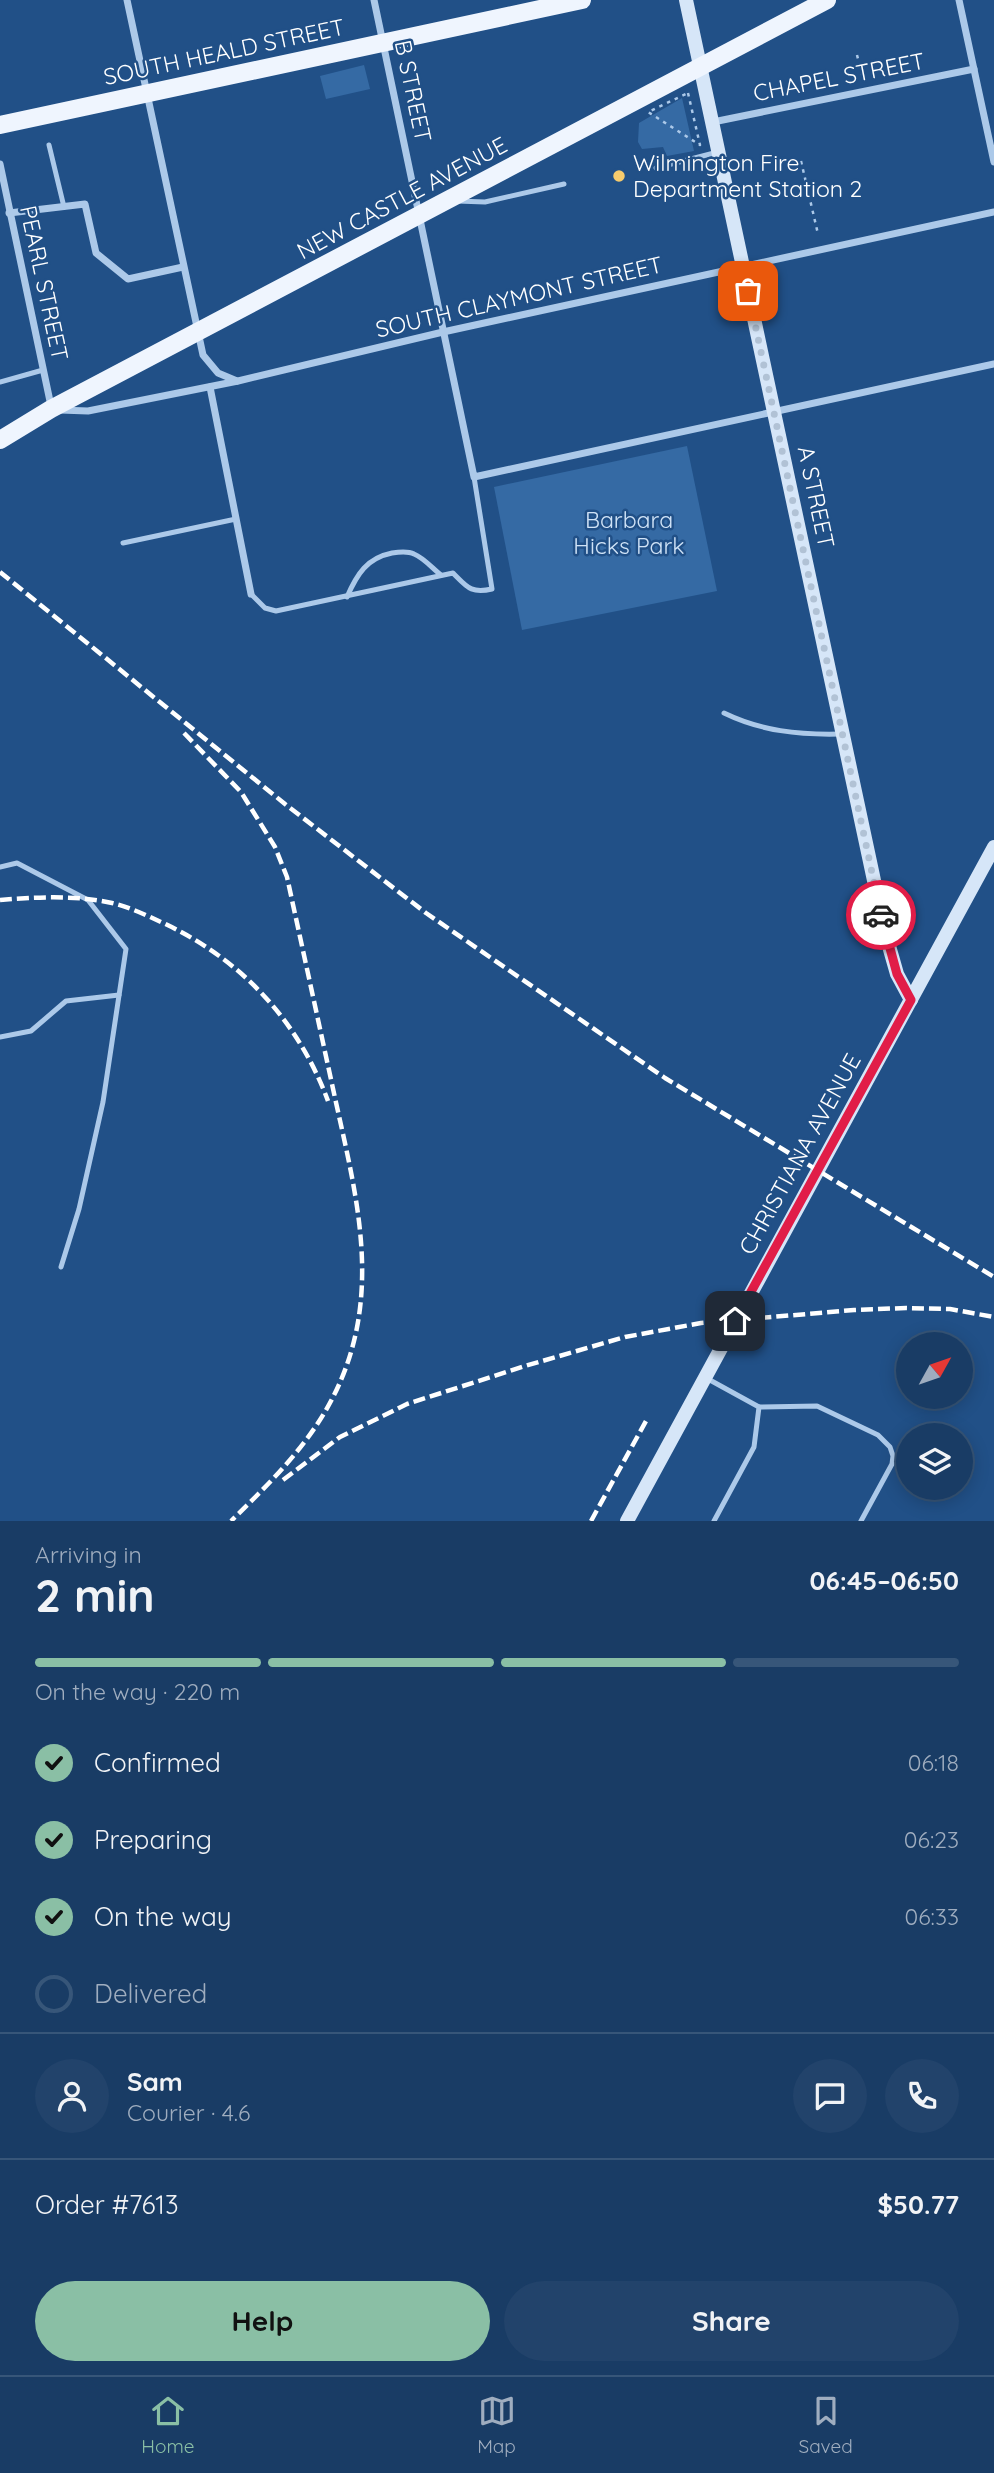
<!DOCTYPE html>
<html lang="en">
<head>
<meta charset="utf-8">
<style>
  body { margin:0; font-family:Quicksand,sans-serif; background:#22436b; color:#f1f3f6; height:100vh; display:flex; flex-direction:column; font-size:26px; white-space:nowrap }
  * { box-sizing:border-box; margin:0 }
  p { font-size:23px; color:#9fadbf }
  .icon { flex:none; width:38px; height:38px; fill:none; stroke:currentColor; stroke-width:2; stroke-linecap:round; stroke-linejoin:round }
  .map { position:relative; height:1521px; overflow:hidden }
  .side { display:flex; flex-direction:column; background:#193c65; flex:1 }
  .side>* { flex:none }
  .needle { width:46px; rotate:50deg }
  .buttons { position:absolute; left:896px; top:1332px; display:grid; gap:14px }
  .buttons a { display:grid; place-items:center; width:77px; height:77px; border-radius:50%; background:#193c65; box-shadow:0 4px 18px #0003,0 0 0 2px #375679; font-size:35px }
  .pin { position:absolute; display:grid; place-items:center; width:60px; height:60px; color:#fff; margin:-30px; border-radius:14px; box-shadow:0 4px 10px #0006 }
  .courier { position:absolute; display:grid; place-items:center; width:70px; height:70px; margin:-35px; border:5px solid #e11d48; border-radius:50%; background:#fff; color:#222; box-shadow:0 2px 9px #0007 }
  .overview em { font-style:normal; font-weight:800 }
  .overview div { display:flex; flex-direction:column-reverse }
  .overview { display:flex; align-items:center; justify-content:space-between; height:119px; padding:0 35px }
  h1 { font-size:46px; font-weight:800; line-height:52px }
  .bar { display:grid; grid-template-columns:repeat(4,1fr); gap:10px 7px; align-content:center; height:84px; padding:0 35px }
  .bar i { height:9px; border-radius:5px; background:#375679 }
  .bar .selected { background:#8abfa5 }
  .bar p { grid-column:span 4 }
  .line { display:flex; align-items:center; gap:18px; padding:0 35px; border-top:2px solid #375679 }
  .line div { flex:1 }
  .round { display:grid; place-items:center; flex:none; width:74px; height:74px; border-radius:37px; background:#22436b }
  ol { padding:0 35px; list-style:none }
  li { display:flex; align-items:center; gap:21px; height:77px }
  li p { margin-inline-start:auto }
  li .icon { padding:7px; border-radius:50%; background:#8abfa5; color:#111; stroke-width:4 }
  li:last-child { color:#9fadbf }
  li i { width:38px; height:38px; border:4px solid #375679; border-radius:50% }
  .cta { display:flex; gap:14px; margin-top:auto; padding:14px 35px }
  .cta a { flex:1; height:80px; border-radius:42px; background:#8abfa5; color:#111; font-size:28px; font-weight:800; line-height:80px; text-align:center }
  .cta a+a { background:#22436b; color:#f1f3f6 }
  .menu { display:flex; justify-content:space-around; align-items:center; height:98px; border-top:2px solid #375679; background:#193c65; font-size:19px; color:#9fadbf }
  .menu a { display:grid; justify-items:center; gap:4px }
  .menu .selected { color:#8abfa5 }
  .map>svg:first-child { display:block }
  .green { fill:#356aa4 }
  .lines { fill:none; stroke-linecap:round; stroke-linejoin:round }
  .path { stroke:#acc9e9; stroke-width:2.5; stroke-dasharray:3.5 5; stroke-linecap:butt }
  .lane { stroke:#acc9e9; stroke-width:5 }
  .street { stroke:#acc9e9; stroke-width:7 }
  .secondary { stroke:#d6e6f8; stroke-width:14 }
  .primary { stroke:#eff5fe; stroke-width:18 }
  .rail { stroke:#fff; stroke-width:4.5; stroke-dasharray:12 5; stroke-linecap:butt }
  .done { stroke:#b1c2d5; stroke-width:7; stroke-dasharray:0 12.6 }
  .route { stroke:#e11d48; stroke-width:9 }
  .poi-dot { fill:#f6cb6d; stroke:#215087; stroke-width:2.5 }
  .labels { text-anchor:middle; stroke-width:5; stroke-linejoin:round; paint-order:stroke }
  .street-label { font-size:23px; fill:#fff; stroke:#215087 }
  .poi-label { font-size:23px; fill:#fff; stroke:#215087; text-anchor:start }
  .park-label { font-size:23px; fill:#d0e3f7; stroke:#215087 }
</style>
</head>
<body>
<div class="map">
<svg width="994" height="1521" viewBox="0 0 994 1521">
  <rect width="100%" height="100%" fill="#215087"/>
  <g class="green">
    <polygon points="364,65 370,89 326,99 320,76"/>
    <polygon points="682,98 694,151 667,156 663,147 642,149 638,142 639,123"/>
    <polygon points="687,446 717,591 522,630 494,487"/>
  </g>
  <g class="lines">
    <g class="path">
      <polyline points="857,55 862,75"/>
      <polygon points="688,93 700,145 648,112"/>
      <polyline points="801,161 818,234"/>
    </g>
    <g class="lane">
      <polyline points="49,145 64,207"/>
      <polyline points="656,168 718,152"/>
      <polyline points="457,201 485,202 564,184"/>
      <polyline points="0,382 43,370"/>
      <polyline points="123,543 236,519"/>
      <path d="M251,594L265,608L276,611L453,573C467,587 471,594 492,589L474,477"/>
      <path d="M347,597C357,574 367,558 392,553C399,552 408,551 414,554C424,558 433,569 441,575"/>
      <path d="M724,713C761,731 799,735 840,734"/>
      <polyline points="0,867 17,863 88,900 126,949 103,1102 79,1209 61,1267"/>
      <polyline points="0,1037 31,1031 66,1001 119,995"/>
      <polyline points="708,1379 759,1407 754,1447 714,1521"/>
      <polyline points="759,1407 817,1406 878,1435 890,1447 893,1456 892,1464 861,1521"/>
    </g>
    <g class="street">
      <polyline points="127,0 203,355 218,373 237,381"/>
      <polyline points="374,0 474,477 994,364"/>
      <polyline points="959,0 994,162"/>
      <polyline points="713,122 974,69"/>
      <polyline points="0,164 51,406"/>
      <polyline points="9,213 85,204 96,253 128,279 183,267"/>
      <polyline points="210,387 251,594"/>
      <polyline points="60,410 88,411 238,381 443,332 994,212"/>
    </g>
    <g class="secondary">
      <polyline points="686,0 885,932 897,974 911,1000"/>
      <polyline points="627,1521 994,847"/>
    </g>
    <g class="primary">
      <polyline points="0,125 582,0"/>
      <polyline points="0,440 51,409 827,0"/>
    </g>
    <g class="rail">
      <polyline points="0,572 285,804 426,913 665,1078 994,1277"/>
      <path d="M184,733L241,792L275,847L287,877C302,946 317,1015 332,1084C353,1183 383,1281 341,1380C317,1437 275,1478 231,1521"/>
      <path d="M0,900C36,897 76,895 112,903C129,907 146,915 161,922C240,958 298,1020 328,1101"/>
      <polyline points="283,1480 340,1437 407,1404 525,1366 625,1337 701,1323 854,1310 906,1308 950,1309 994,1317"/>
      <polyline points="591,1521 646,1421"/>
    </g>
  </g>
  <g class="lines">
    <polyline class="done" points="748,291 881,915"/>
    <polyline class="route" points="735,1321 911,1000 897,974 881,915"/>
  </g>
  <circle class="poi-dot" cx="619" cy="176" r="7"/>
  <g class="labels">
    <g class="street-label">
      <text transform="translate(224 52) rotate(-12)" y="8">SOUTH HEALD STREET</text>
      <text transform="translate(839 77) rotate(-11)" y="8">CHAPEL STREET</text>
      <text transform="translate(413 91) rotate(78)" y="8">B STREET</text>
      <text transform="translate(402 198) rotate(-28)" y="8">NEW CASTLE AVENUE</text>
      <text transform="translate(44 283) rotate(78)" y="8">PEARL STREET</text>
      <text transform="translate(519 297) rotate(-13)" y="8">SOUTH CLAYMONT STREET</text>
      <text transform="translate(816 497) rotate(78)" y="8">A STREET</text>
      <text transform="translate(800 1154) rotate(-61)" y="8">CHRISTIANA AVENUE</text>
    </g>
    <g class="poi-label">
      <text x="633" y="171">Wilmington Fire<tspan x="633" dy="26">Department Station 2</tspan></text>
    </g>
    <g class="park-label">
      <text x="629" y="528">Barbara<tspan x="629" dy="26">Hicks Park</tspan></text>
    </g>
  </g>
</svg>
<div class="buttons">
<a><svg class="needle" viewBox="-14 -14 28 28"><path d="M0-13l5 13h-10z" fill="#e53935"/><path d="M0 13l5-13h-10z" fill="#9fadbf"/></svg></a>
<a><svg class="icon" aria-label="layers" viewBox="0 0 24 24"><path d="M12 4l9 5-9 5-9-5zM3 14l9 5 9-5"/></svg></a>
</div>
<div class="pin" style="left:748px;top:291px;background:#ea580c"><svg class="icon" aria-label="bag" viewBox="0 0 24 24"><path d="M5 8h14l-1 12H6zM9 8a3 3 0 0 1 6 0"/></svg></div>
<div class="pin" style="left:735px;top:1321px;background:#1f2937"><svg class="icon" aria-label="home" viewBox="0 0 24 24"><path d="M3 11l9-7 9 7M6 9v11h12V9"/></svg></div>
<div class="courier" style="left:881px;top:915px"><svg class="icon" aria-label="car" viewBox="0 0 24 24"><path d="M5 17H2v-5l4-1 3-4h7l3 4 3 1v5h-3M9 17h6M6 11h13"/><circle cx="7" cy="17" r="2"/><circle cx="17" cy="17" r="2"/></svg></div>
</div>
<section class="side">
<div class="overview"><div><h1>2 min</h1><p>Arriving in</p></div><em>06:45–06:50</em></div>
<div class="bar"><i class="selected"></i><i class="selected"></i><i class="selected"></i><i></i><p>On the way · 220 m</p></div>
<ol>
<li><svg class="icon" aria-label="check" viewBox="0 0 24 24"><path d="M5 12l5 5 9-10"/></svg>Confirmed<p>06:18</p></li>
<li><svg class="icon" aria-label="check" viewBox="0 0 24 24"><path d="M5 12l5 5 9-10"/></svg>Preparing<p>06:23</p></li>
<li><svg class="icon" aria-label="check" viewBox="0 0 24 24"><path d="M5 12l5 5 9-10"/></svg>On the way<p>06:33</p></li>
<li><i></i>Delivered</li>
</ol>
<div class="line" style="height:126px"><a class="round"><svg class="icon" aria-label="person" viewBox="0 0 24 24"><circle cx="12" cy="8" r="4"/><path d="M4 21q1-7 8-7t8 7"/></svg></a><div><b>Sam</b><p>Courier · 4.6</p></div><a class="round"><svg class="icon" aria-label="chat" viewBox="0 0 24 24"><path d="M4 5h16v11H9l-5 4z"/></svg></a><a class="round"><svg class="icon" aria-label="phone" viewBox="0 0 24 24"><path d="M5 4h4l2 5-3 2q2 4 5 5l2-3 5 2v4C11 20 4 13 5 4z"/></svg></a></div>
<div class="line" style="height:91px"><div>Order #7613</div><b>$50.77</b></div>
<div class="cta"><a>Help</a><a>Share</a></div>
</section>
<nav class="menu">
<a class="selected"><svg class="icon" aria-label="home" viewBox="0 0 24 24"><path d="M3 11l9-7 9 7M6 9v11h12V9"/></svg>Home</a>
<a><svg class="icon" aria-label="map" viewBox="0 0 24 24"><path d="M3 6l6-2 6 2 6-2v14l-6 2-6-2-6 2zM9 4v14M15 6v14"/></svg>Map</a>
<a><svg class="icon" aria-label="saved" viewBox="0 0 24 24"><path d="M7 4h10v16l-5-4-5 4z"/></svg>Saved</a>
</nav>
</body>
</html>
